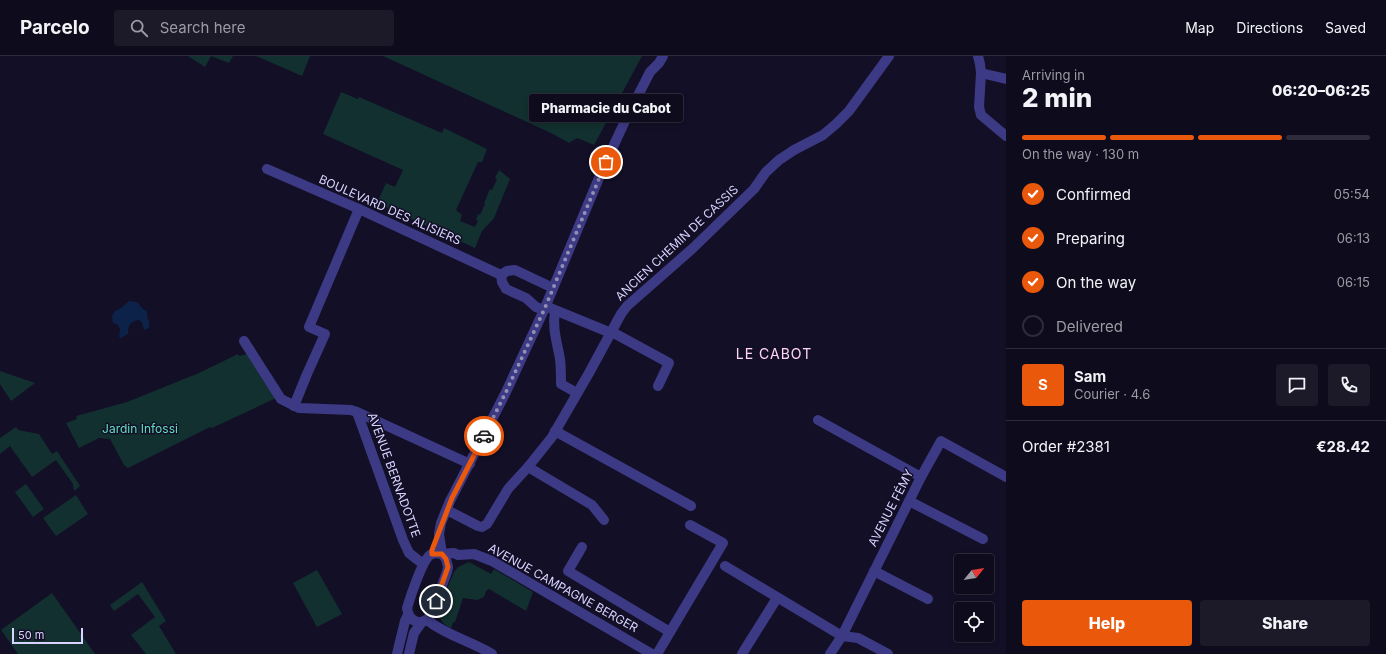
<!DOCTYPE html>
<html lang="en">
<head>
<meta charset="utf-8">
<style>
  body { margin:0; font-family:Inter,sans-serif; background:#1c1929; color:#f1f3f6; height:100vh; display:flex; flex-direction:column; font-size:15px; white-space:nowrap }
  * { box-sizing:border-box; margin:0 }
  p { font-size:13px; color:#9b9ba3 }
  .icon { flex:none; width:22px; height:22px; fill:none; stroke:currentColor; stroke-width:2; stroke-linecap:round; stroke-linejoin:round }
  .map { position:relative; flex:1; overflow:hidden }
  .drawer { display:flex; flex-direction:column; background:#0e0b1c; width:380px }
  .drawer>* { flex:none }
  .needle { width:26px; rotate:60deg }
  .buttons { position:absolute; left:954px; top:498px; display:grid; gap:8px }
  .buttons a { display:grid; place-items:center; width:40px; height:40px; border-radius:4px; background:#0e0b1c; box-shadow:0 2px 6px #0003,0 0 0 1px #2e2b3b; font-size:20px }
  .scale { position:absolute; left:12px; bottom:10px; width:71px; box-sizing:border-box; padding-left:4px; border:2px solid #d9d4ff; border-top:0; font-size:11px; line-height:14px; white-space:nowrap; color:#d9d4ff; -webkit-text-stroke:3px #130f26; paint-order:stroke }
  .pin { position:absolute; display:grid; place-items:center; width:34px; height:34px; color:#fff; margin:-17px; border:2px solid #fff; border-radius:50%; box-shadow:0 1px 4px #0007 }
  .courier { position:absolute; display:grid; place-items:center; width:40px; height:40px; margin:-20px; border:3px solid #ea580c; border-radius:50%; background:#fff; color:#222; box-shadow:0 1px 5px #0007 }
  .bubble { position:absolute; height:28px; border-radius:4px; background:#0e0b1c; box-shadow:0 2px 6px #0003,0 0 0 1px #2e2b3b; font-size:13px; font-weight:800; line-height:28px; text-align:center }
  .headline em { font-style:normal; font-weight:800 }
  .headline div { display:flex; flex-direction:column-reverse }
  .headline { display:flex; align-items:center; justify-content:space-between; height:68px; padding:0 16px }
  h1 { font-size:26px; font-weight:800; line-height:30px }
  .bar { display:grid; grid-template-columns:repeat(4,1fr); gap:6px 4px; align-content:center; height:48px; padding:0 16px }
  .bar i { height:5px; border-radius:3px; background:#2e2b3b }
  .bar .current { background:#ea580c }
  .bar p { grid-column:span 4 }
  .line { display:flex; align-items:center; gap:10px; padding:0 16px; border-top:1px solid #2e2b3b }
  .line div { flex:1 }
  .round { display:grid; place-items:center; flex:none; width:42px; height:42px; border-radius:4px; background:#1c1929 }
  ol { padding:0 16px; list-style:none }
  li { display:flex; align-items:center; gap:12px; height:44px }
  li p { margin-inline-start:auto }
  li .icon { padding:4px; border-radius:50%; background:#ea580c; color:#fff; stroke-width:4 }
  li:last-child { color:#9b9ba3 }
  li i { width:22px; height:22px; border:2px solid #2e2b3b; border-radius:50% }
  .action { display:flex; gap:8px; margin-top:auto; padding:8px 16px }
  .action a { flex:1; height:46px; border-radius:4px; background:#ea580c; color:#fff; font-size:16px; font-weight:800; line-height:46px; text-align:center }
  .action a+a { background:#1c1929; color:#f1f3f6 }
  header { display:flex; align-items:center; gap:24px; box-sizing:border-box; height:56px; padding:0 20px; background:#0e0b1c; border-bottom:1px solid #2e2b3b }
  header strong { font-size:19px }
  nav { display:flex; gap:22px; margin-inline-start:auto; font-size:14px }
  .search { width:280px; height:36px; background:#1c1929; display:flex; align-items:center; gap:10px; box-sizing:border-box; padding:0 14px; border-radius:4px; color:#9b9ba3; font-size:15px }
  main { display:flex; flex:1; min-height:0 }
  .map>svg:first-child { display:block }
  .green { fill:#12302f }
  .water { fill:#0c2248 }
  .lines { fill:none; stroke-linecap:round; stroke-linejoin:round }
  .minor { stroke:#3d3a85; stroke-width:10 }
  .tertiary { stroke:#3d3a85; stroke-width:10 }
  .done { stroke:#948fb3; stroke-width:4; stroke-dasharray:0 7.2 }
  .route { stroke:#ea580c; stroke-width:5 }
  .labels { text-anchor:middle; stroke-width:3; stroke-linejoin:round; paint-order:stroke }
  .street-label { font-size:12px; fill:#d9d4ff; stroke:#130f26 }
  .park-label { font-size:12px; fill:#5fe0c0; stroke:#130f26 }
  .quarter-label { font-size:14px; letter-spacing:1px; fill:#ffd6f0; stroke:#130f26 }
</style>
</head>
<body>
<header>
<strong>Parcelo</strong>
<div class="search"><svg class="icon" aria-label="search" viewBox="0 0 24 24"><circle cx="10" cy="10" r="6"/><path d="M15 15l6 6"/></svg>Search here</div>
<nav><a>Map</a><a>Directions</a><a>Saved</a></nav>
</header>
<main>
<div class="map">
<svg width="1006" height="598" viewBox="0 0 1006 598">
  <rect width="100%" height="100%" fill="#130f26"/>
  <g class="green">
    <polygon points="188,0 233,0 229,7 211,0 205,11"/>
    <polygon points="256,0 310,0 302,20"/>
    <polygon points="383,0 642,0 594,89 577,82 569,87 551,77"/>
    <polygon points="341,36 358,43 359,41 442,77 444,72 487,93 482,106 478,106 456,154 462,159 460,165 475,171 478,165 476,164 478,158 480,159 485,148 484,147 490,133 492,134 497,123 495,122 499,114 510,123 494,162 482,175 475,192 377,147 386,127 395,131 403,114 323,78"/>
    <polygon points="238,298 239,300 247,298 276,342 212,372 210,371 128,412 124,409 110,383 99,382 79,392 66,367 77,363 76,360 127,346 199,317"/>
    <polygon points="0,315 35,327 11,345 0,328"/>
    <polygon points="16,371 18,374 39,378 52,398 57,395 80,430 74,435 73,428 56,404 32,421 10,390 0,398 0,382"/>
    <polygon points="26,428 44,453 33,461 15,436"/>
    <polygon points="76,439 88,458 56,480 43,462"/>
    <path d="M469,506L491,518L494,513L533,536L526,555L489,533L486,535L484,541L477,544L463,542L455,566H453L451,572C447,570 443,568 441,564C436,554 450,526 454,516L458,511Z"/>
    <polygon points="317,514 342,558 317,571 293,527"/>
    <polygon points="142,526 166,565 159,570 176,598 146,598 131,579 155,561 138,538 114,555 110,549"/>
    <polygon points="52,537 95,598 18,598 1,574"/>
  </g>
  <path class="water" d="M129,245L137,246L144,254L147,255V260L149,266V272L144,274L142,267L139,264C130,266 128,269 128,278L121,282L119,281L120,273L117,268L113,267L112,260L115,255L120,253Z"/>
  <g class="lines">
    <g class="minor">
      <polyline points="978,0 980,8 981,17 979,51 981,59 1006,80"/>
      <polyline points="981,17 1006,23"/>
      <polyline points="267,113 359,153 501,219"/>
      <polyline points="550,252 611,277"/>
      <polyline points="544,254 536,251 526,242 506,233 502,226 501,219 507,215 515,214 553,232"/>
      <path d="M555,255C552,272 557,286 560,303C561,311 561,320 561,328L577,337"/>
      <polyline points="612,276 669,307 658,330"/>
      <polyline points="244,285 281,343 299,352 351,354 357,356 470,408"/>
      <polyline points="294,350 307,318 325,278 309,271 359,153"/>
      <polyline points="357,356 403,484 409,497 423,508"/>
      <polyline points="818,364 921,421"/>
      <polyline points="555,375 691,450"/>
      <polyline points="528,411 592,449 604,464"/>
      <polyline points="909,445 983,483"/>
      <polyline points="447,454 478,470 482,471 487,468 508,433 528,411 552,381 589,317 621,258 627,250 692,193 754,133 766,116 779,104 794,94 823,79 836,68 849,55 889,0"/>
      <polyline points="582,491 568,515 670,576"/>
      <polyline points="442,498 454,497 458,499 474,498 492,505 652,598"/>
      <polyline points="725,510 842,580 858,582 888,598"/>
      <polyline points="874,515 928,543"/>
      <path d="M427,564C447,580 471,585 492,598"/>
      <polyline points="657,598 723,487 690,469"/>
      <polyline points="742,598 777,542"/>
      <polyline points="830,598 842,580 921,421 941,385 1006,421"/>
    </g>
    <g class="tertiary">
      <path d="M442,498C438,497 434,496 430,499C422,505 410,542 407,552C409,567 422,571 431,559L447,516L448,511L446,503L442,498L439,478L441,467L450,445L506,336L544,254L601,117L625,65L650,16L659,7L663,0"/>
      <polyline points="397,598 405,565 408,559"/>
      <polyline points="409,598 414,577 422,566"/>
    </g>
  </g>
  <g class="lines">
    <polyline class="done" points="484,380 506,336 544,254 606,106"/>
    <polyline class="route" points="436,545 448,511 446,503 442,498 432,498 432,494 452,442 484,380"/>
  </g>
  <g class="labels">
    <g class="street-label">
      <text transform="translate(390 154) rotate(24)" y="4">BOULEVARD DES ALISIERS</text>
      <text transform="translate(677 187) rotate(-43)" y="4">ANCIEN CHEMIN DE CASSIS</text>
      <text transform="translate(394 419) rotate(70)" y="4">AVENUE BERNADOTTE</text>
      <text transform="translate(891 452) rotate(-63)" y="4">AVENUE FÉMY</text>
      <text transform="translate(563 532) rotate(29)" y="4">AVENUE CAMPAGNE BERGER</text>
    </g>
    <g class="park-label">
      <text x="140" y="377">Jardin Infossi</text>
    </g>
    <g class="quarter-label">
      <text x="774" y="303">LE CABOT</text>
    </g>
  </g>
</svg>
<div class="buttons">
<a><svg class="needle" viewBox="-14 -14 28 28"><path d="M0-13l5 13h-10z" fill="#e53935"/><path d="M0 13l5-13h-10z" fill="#9b9ba3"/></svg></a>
<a><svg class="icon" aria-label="locate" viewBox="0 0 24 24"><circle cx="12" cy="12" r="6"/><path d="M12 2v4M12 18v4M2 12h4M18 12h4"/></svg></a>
</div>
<div class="scale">50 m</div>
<div class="pin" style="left:606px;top:106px;background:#ea580c"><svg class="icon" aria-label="bag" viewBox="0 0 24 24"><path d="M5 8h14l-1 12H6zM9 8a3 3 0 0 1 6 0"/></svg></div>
<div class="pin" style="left:436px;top:545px;background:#1f2937"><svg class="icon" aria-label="home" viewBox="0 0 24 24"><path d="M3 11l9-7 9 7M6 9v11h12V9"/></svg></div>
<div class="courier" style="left:484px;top:380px"><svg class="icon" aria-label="car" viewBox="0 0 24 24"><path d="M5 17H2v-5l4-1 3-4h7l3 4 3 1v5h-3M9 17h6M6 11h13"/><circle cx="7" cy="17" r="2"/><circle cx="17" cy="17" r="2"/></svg></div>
<div class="bubble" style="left:529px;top:38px;width:154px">Pharmacie du Cabot</div>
</div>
<section class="drawer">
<div class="headline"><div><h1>2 min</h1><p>Arriving in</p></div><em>06:20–06:25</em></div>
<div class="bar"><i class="current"></i><i class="current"></i><i class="current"></i><i></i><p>On the way · 130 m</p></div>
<ol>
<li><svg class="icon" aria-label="check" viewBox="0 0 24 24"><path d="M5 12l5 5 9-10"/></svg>Confirmed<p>05:54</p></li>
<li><svg class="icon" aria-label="check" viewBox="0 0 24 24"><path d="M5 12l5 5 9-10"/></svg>Preparing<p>06:13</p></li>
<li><svg class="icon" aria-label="check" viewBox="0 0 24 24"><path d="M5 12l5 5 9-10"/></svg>On the way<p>06:15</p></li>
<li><i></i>Delivered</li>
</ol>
<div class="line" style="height:72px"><b class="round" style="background:#ea580c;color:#fff">S</b><div><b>Sam</b><p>Courier · 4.6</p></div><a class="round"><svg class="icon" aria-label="chat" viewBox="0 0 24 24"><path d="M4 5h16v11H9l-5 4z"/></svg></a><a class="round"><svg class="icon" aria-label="phone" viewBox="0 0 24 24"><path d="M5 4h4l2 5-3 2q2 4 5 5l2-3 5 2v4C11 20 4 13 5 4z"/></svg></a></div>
<div class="line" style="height:52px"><div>Order #2381</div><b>€28.42</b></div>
<div class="action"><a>Help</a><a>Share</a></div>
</section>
</main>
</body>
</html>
